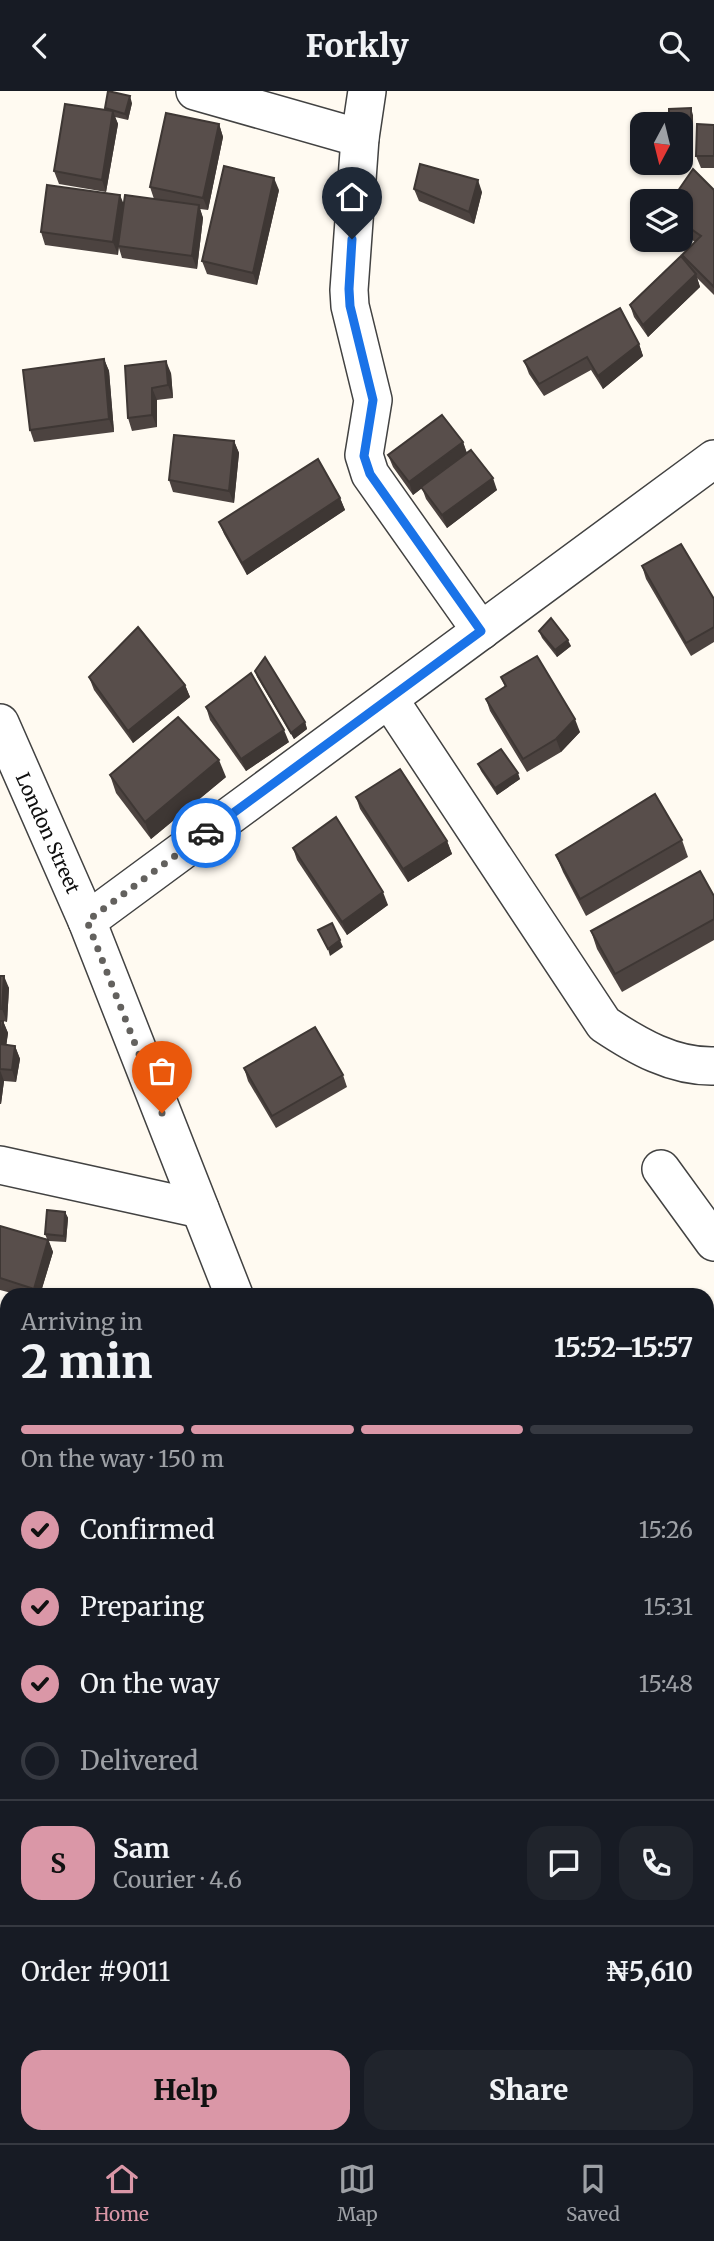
<!DOCTYPE html>
<html lang="en">
<head>
<meta charset="utf-8">
<style>
  body { margin:0; font-family:Merriweather,serif; background:#20242c; color:#f1f3f6; height:100vh; display:flex; flex-direction:column; font-size:26px; white-space:nowrap }
  * { box-sizing:border-box; margin:0 }
  p { font-size:23px; color:#9ea1a6 }
  .icon { flex:none; width:38px; height:38px; fill:none; stroke:currentColor; stroke-width:2; stroke-linecap:round; stroke-linejoin:round }
  .map { position:relative; flex:1; overflow:hidden }
  .details { position:absolute; left:0px; top:1197px; width:714px; height:856px; display:flex; flex-direction:column; background:#171b24; border-radius:21px 21px 0 0; box-shadow:0 2px 5px #0004 }
  .details>* { flex:none }
  .needle { width:46px; rotate:187deg }
  .fabs { position:absolute; left:630px; top:21px; display:grid; gap:14px }
  .fabs a { display:grid; place-items:center; width:63px; height:63px; border-radius:14px; background:#171b24; box-shadow:0 2px 5px #0004; font-size:35px }
  .pin { position:absolute; display:grid; place-items:center; width:60px; height:60px; color:#fff; margin:-72px -30px; border-radius:50% 50% 50% 0; rotate:-45deg; box-shadow:0 0 7px #0007 }
  .pin .icon { rotate:45deg }
  .courier { position:absolute; display:grid; place-items:center; width:70px; height:70px; margin:-35px; border:5px solid #1a73e8; border-radius:50%; background:#fff; color:#222; box-shadow:0 2px 9px #0007 }
  .summary em { font-style:normal; font-weight:800 }
  .summary div { display:flex; flex-direction:column-reverse }
  .summary { display:flex; align-items:center; justify-content:space-between; height:119px; padding:0 21px }
  h1 { font-size:46px; font-weight:800; line-height:52px }
  .bar { display:grid; grid-template-columns:repeat(4,1fr); gap:10px 7px; align-content:center; height:84px; padding:0 21px }
  .bar i { height:9px; border-radius:5px; background:#363941 }
  .bar .active { background:#da97a7 }
  .bar p { grid-column:span 4 }
  .line { display:flex; align-items:center; gap:18px; padding:0 21px; border-top:2px solid #363941 }
  .line div { flex:1 }
  .round { display:grid; place-items:center; flex:none; width:74px; height:74px; border-radius:21px; background:#20242c }
  ol { padding:0 21px; list-style:none }
  li { display:flex; align-items:center; gap:21px; height:77px }
  li p { margin-inline-start:auto }
  li .icon { padding:7px; border-radius:50%; background:#da97a7; color:#111; stroke-width:4 }
  li:last-child { color:#9ea1a6 }
  li i { width:38px; height:38px; border:4px solid #363941; border-radius:50% }
  .action { display:flex; gap:14px; margin-top:auto; padding:14px 21px }
  .action a { flex:1; height:80px; border-radius:21px; background:#da97a7; color:#111; font-size:28px; font-weight:800; line-height:80px; text-align:center }
  .action a+a { background:#20242c; color:#f1f3f6 }
  header { display:flex; justify-content:space-between; align-items:center; height:91px; padding:0 21px; background:#171b24; font-size:32px; font-weight:800 }
  .tab-bar { display:flex; justify-content:space-around; align-items:center; height:98px; border-top:2px solid #363941; background:#171b24; font-size:19px; color:#9ea1a6 }
  .tab-bar a { display:grid; justify-items:center; gap:4px }
  .tab-bar .active { color:#da97a7 }
  .map>svg:first-child { display:block }
  .lines { fill:none; stroke-linecap:round; stroke-linejoin:round }
  .street-casing { stroke:#424242; stroke-width:40 }
  .street { stroke:#fff; stroke-width:37 }
  .wall { fill:#4c4340 }
  .shaded-wall { fill:#3e3734 }
  .building { fill:#584e4b; stroke:#3e3734; stroke-width:2 }
  .done { stroke:#63615e; stroke-width:7; stroke-dasharray:0 12.6 }
  .route { stroke:#1a73e8; stroke-width:9 }
  .labels { text-anchor:middle; stroke-width:7; stroke-linejoin:round; paint-order:stroke }
  .street-label { font-size:19px; fill:#0f0f0f; stroke:#fff }
</style>
</head>
<body>
<header><svg class="icon" aria-label="back" viewBox="0 0 24 24"><path d="M15 5l-7 7 7 7"/></svg>Forkly<svg class="icon" aria-label="search" viewBox="0 0 24 24"><circle cx="10" cy="10" r="6"/><path d="M15 15l6 6"/></svg></header>
<div class="map">
<svg width="714" height="2052" viewBox="0 0 714 2052">
  <rect width="100%" height="100%" fill="#fffaf1"/>
  <g class="lines">
    <defs>
      <g id="street">
        <polyline points="195,0 360,47"/>
        <polyline points="367,0 360,47 349,199 350,215 373,309 364,364 370,383 481,540"/>
        <path d="M389,608L604,933C637,955 673,976 714,975"/>
        <polyline points="0,632 87,830 234,1204"/>
        <polyline points="87,830 714,368"/>
        <polyline points="0,1074 200,1118"/>
        <polyline points="661,1078 714,1151"/>
        <polyline points="0,1434 7,1432"/>
        <polyline points="0,1943 7,1940"/>
        <polyline points="594,2046 597,2052"/>
      </g>
    </defs>
    <use href="#street" class="street-casing"/>
    <use href="#street" class="street"/>
  </g>
  <g class="wall">
    <polygon points="132,12 128,29 115,26 118,33 106,101 59,93 54,80 106,19 105,17"/>
    <polygon points="693,24 693,45 681,46 681,33"/>
    <polygon points="219,33 223,46 208,119 200,118 203,127 197,178 122,167 119,157 118,164 45,154 41,141 123,113 154,108 150,96"/>
    <polygon points="714,34 714,77 701,77 696,65"/>
    <polygon points="414,98 482,101 474,133 419,110"/>
    <polygon points="279,99 257,194 207,183 202,170"/>
    <polygon points="714,99 714,204 697,187 700,196 648,246 634,226 630,214 683,168 682,164 695,151 681,141 681,110"/>
    <polygon points="639,253 643,265 603,298 591,279 544,305 529,283 524,270"/>
    <polygon points="104,268 109,280 114,341 34,351 30,339"/>
    <polygon points="125,275 171,282 173,307 157,309 157,336 132,340 128,327"/>
    <polygon points="234,350 239,362 234,412 173,401 169,389"/>
    <polygon points="463,351 467,362 497,399 447,437 426,408 422,397 413,404 393,376 388,364"/>
    <polygon points="340,407 345,419 247,484 224,443 219,431"/>
    <polygon points="642,475 714,508 714,551 691,565 646,488"/>
    <polygon points="539,540 571,555 557,566 542,547"/>
    <polygon points="255,580 305,631 307,638 294,648 257,586"/>
    <polygon points="89,586 185,594 190,606 133,652 94,599"/>
    <polygon points="501,586 580,641 561,661 527,681 490,620 486,608 505,596"/>
    <polygon points="206,616 289,651 246,680 210,629"/>
    <polygon points="478,673 520,688 497,704 481,680"/>
    <polygon points="110,684 226,686 151,748 116,702"/>
    <polygon points="356,706 447,750 452,763 408,791 360,718"/>
    <polygon points="682,749 688,766 586,825 563,781 556,764"/>
    <polygon points="293,757 388,814 347,844 297,769"/>
    <polygon points="714,805 714,849 622,901 597,858 591,840"/>
    <polygon points="0,885 9,897 7,931 3,930 8,942 6,954 15,955 20,968 16,991 4,990 1,1013 0,1013"/>
    <polygon points="244,977 343,984 347,996 276,1037 248,990"/>
    <polygon points="65,1121 68,1127 66,1151 49,1150 53,1161 40,1204 19,1204 0,1199 0,1135 47,1148 45,1143"/>
    <polygon points="0,1263 7,1264 7,1321 0,1320"/>
    <polygon points="7,1447 7,1634 0,1638 0,1451"/>
    <polygon points="714,1532 714,1570 707,1559 707,1536"/>
    <polygon points="304,2046 403,2046 405,2050 398,2052 306,2052"/>
  </g>
  <g class="shaded-wall">
    <polygon points="130,5 132,12 128,29 125,23"/>
    <polygon points="691,17 693,24 693,45 691,39"/>
    <polygon points="113,20 118,33 106,101 102,89"/>
    <polygon points="219,33 223,46 208,119 203,107"/>
    <polygon points="274,87 279,99 257,194 253,182"/>
    <polygon points="478,89 482,101 474,133 469,121"/>
    <polygon points="120,104 125,116 118,155 118,164 113,151"/>
    <polygon points="199,114 203,127 197,178 192,165"/>
    <polygon points="696,183 700,196 648,246 643,234"/>
    <polygon points="639,253 643,265 603,298 598,285"/>
    <polygon points="104,268 109,280 114,341 109,328"/>
    <polygon points="166,270 171,282 173,307 168,294"/>
    <polygon points="152,297 157,309 157,336 152,324"/>
    <polygon points="234,350 239,362 234,412 229,400"/>
    <polygon points="463,351 467,363 413,404 409,391"/>
    <polygon points="493,387 497,399 447,437 442,424"/>
    <polygon points="340,407 345,419 247,484 242,472"/>
    <polygon points="568,549 571,555 557,566 555,559"/>
    <polygon points="185,594 190,606 133,652 128,640"/>
    <polygon points="575,628 580,641 561,661 556,648"/>
    <polygon points="305,631 307,638 294,648 291,642"/>
    <polygon points="284,639 289,651 246,680 241,668"/>
    <polygon points="219,669 226,686 151,748 145,731"/>
    <polygon points="518,682 520,688 497,704 495,697"/>
    <polygon points="447,750 452,763 408,791 403,778"/>
    <polygon points="383,801 388,814 347,844 342,831"/>
    <polygon points="340,849 343,856 330,865 328,858"/>
    <polygon points="4,885 9,897 7,931 2,918"/>
    <polygon points="3,930 8,942 5,965 0,953"/>
    <polygon points="15,955 20,968 16,991 12,979"/>
    <polygon points="0,979 4,990 1,1013 0,1009"/>
    <polygon points="65,1121 68,1127 66,1151 64,1145"/>
    <polygon points="48,1149 53,1161 40,1204 37,1204 34,1198"/>
  </g>
  <g class="building">
    <polygon points="108,0 130,5 125,23 105,17"/>
    <polygon points="65,13 113,20 102,89 54,80"/>
    <polygon points="691,17 691,39 681,39 681,33 669,33 669,18"/>
    <polygon points="166,22 219,33 203,107 150,96"/>
    <polygon points="697,33 714,34 714,65 696,65"/>
    <polygon points="420,73 478,89 469,121 414,98"/>
    <polygon points="224,75 274,87 253,182 202,170"/>
    <polygon points="693,78 714,99 714,196 682,164 701,145 681,131 681,110 671,110"/>
    <polygon points="47,94 120,104 113,151 41,141"/>
    <polygon points="125,104 199,114 192,165 118,155"/>
    <polygon points="681,165 696,183 643,234 630,214"/>
    <polygon points="620,217 639,253 598,285 587,266 539,293 524,270"/>
    <polygon points="104,268 109,328 30,339 23,279"/>
    <polygon points="166,270 168,294 152,297 152,324 128,327 125,275"/>
    <polygon points="442,324 463,351 409,391 388,364"/>
    <polygon points="174,344 234,350 229,400 169,389"/>
    <polygon points="471,359 493,387 442,424 421,396"/>
    <polygon points="318,368 340,407 242,472 219,431"/>
    <polygon points="681,453 714,508 714,536 686,552 642,475"/>
    <polygon points="551,527 568,549 555,559 539,540"/>
    <polygon points="138,536 185,594 128,640 89,586"/>
    <polygon points="537,565 575,628 556,648 523,668 486,608 506,595 501,586"/>
    <polygon points="265,566 305,631 291,642 255,580"/>
    <polygon points="251,582 284,639 241,668 206,616"/>
    <polygon points="178,626 219,669 145,731 110,684"/>
    <polygon points="501,658 518,682 495,697 478,673"/>
    <polygon points="400,678 447,750 403,778 356,706"/>
    <polygon points="655,703 682,749 580,808 556,764"/>
    <polygon points="336,726 383,801 342,831 293,757"/>
    <polygon points="700,780 714,805 714,828 615,883 591,840"/>
    <polygon points="332,832 340,849 328,858 318,839"/>
    <polygon points="0,885 4,885 2,918 0,918"/>
    <polygon points="0,930 3,930 0,953 15,955 12,979 0,978"/>
    <polygon points="315,936 343,984 272,1025 244,977"/>
    <polygon points="47,1119 65,1121 64,1145 45,1143"/>
    <polygon points="0,1135 48,1149 34,1198 0,1187"/>
    <polygon points="0,1263 7,1264 7,1309 0,1308"/>
    <polygon points="7,1447 7,1483 0,1486 0,1451"/>
    <polygon points="7,1484 7,1613 0,1618 0,1488"/>
    <polygon points="714,1532 714,1564 707,1553 707,1536"/>
    <polygon points="5,1980 7,1984 7,2046 37,2046 40,2052 0,2052 0,1982"/>
    <polygon points="304,2046 375,2046 356,2052 307,2052"/>
  </g>
  <g class="lines">
    <polyline class="done" points="162,1022 87,830 206,742"/>
    <polyline class="route" points="206,742 481,540 370,383 364,365 373,309 350,215 349,198 352,148"/>
  </g>
  <g class="labels">
    <g class="street-label">
      <text transform="translate(48 742) rotate(66)" y="7">London Street</text>
    </g>
  </g>
</svg>
<div class="fabs">
<a><svg class="needle" viewBox="-14 -14 28 28"><path d="M0-13l5 13h-10z" fill="#e53935"/><path d="M0 13l5-13h-10z" fill="#9ea1a6"/></svg></a>
<a><svg class="icon" aria-label="layers" viewBox="0 0 24 24"><path d="M12 4l9 5-9 5-9-5zM3 14l9 5 9-5"/></svg></a>
</div>
<div class="pin" style="left:162px;top:1022px;background:#ea580c"><svg class="icon" aria-label="bag" viewBox="0 0 24 24"><path d="M5 8h14l-1 12H6zM9 8a3 3 0 0 1 6 0"/></svg></div>
<div class="pin" style="left:352px;top:148px;background:#1f2937"><svg class="icon" aria-label="home" viewBox="0 0 24 24"><path d="M3 11l9-7 9 7M6 9v11h12V9"/></svg></div>
<div class="courier" style="left:206px;top:742px"><svg class="icon" aria-label="car" viewBox="0 0 24 24"><path d="M5 17H2v-5l4-1 3-4h7l3 4 3 1v5h-3M9 17h6M6 11h13"/><circle cx="7" cy="17" r="2"/><circle cx="17" cy="17" r="2"/></svg></div>
<section class="details">
<div class="summary"><div><h1>2 min</h1><p>Arriving in</p></div><em>15:52–15:57</em></div>
<div class="bar"><i class="active"></i><i class="active"></i><i class="active"></i><i></i><p>On the way · 150 m</p></div>
<ol>
<li><svg class="icon" aria-label="check" viewBox="0 0 24 24"><path d="M5 12l5 5 9-10"/></svg>Confirmed<p>15:26</p></li>
<li><svg class="icon" aria-label="check" viewBox="0 0 24 24"><path d="M5 12l5 5 9-10"/></svg>Preparing<p>15:31</p></li>
<li><svg class="icon" aria-label="check" viewBox="0 0 24 24"><path d="M5 12l5 5 9-10"/></svg>On the way<p>15:48</p></li>
<li><i></i>Delivered</li>
</ol>
<div class="line" style="height:126px"><b class="round" style="background:#da97a7;color:#111">S</b><div><b>Sam</b><p>Courier · 4.6</p></div><a class="round"><svg class="icon" aria-label="chat" viewBox="0 0 24 24"><path d="M4 5h16v11H9l-5 4z"/></svg></a><a class="round"><svg class="icon" aria-label="phone" viewBox="0 0 24 24"><path d="M5 4h4l2 5-3 2q2 4 5 5l2-3 5 2v4C11 20 4 13 5 4z"/></svg></a></div>
<div class="line" style="height:91px"><div>Order #9011</div><b>₦5,610</b></div>
<div class="action"><a>Help</a><a>Share</a></div>
</section>
</div>
<nav class="tab-bar">
<a class="active"><svg class="icon" aria-label="home" viewBox="0 0 24 24"><path d="M3 11l9-7 9 7M6 9v11h12V9"/></svg>Home</a>
<a><svg class="icon" aria-label="map" viewBox="0 0 24 24"><path d="M3 6l6-2 6 2 6-2v14l-6 2-6-2-6 2zM9 4v14M15 6v14"/></svg>Map</a>
<a><svg class="icon" aria-label="saved" viewBox="0 0 24 24"><path d="M7 4h10v16l-5-4-5 4z"/></svg>Saved</a>
</nav>
</body>
</html>
